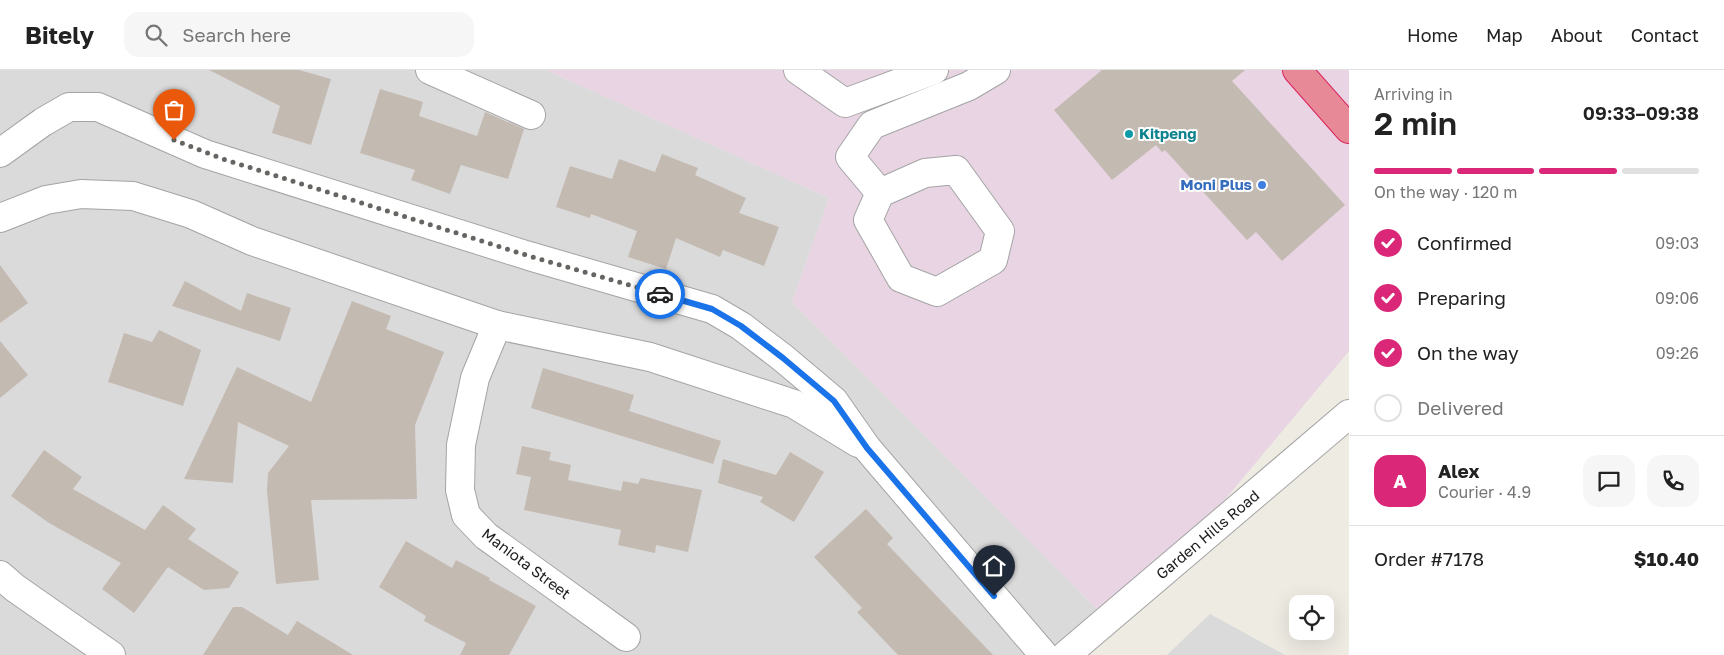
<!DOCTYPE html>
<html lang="en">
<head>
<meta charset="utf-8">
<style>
  body { margin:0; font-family:"Golos Text",sans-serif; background:#f6f6f6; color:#222; height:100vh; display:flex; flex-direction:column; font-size:19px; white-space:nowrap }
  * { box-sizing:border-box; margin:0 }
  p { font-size:16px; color:#767676 }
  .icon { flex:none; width:28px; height:28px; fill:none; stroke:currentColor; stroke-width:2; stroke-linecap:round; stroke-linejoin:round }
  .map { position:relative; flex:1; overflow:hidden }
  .drawer { display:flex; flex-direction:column; background:#fff; width:375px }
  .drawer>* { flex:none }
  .controls { position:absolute; left:1289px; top:525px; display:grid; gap:10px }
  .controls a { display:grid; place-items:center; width:45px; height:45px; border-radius:10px; background:#fff; box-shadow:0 5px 20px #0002; font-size:25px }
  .pin { position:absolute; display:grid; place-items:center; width:42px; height:42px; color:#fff; margin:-51px -21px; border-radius:50% 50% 50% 0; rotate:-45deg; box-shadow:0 0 5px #0007 }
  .pin .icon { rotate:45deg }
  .courier { position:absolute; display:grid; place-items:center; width:50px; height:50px; margin:-25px; border:4px solid #1a73e8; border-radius:50%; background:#fff; color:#222; box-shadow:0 1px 6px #0007 }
  .summary em { font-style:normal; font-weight:600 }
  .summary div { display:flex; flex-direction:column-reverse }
  .summary { display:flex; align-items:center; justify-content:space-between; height:85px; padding:0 25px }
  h1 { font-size:32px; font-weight:600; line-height:38px }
  .bar { display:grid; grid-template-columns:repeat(4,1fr); gap:8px 5px; align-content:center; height:60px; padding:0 25px }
  .bar i { height:6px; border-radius:4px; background:#e0e0e0 }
  .bar .active { background:#db2777 }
  .bar p { grid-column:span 4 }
  .line { display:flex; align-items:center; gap:12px; padding:0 25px; border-top:1px solid #e0e0e0 }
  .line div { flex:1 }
  .round { display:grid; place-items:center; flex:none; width:52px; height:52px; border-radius:15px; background:#f6f6f6 }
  ol { padding:0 25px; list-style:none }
  li { display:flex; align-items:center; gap:15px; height:55px }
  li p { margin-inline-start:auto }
  li .icon { padding:5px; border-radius:50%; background:#db2777; color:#fff; stroke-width:4 }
  li:last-child { color:#767676 }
  li i { width:28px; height:28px; border:2px solid #e0e0e0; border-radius:50% }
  header { display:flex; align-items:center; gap:30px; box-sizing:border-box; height:70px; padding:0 25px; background:#fff; border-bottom:1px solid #e0e0e0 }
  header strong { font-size:24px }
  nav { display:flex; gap:28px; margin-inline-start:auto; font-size:18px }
  .search { width:350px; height:45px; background:#f6f6f6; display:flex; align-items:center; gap:12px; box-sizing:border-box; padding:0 18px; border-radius:15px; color:#767676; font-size:19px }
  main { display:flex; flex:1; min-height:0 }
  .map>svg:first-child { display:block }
  .residential { fill:#dbdada }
  .industrial { fill:#e8d4e3 }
  .building { fill:#c3bab2 }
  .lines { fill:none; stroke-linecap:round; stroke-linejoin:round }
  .minor-casing { stroke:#a4a4a4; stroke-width:30 }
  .highway-casing { stroke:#da225a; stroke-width:30 }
  .minor { stroke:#fff; stroke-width:28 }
  .highway { stroke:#e78997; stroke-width:28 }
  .done { stroke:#666562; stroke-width:5; stroke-dasharray:0 9 }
  .route { stroke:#1a73e8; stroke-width:6 }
  .culture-dot { fill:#0f9aa8; stroke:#fff; stroke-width:2 }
  .shop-dot { fill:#3f7fe0; stroke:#fff; stroke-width:2 }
  .labels { text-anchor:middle; stroke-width:4; stroke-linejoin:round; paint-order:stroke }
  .culture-label { font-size:15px; font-weight:bold; fill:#0d838f; stroke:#fff; text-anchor:start }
  .shop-label { font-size:15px; font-weight:bold; fill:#366cbe; stroke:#fff; text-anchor:end }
  .street-label { font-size:15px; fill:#1d1d1d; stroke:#fff }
</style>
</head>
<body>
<header>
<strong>Bitely</strong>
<div class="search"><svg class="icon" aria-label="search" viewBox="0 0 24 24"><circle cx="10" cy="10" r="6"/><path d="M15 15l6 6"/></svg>Search here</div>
<nav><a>Home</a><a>Map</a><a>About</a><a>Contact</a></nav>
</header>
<main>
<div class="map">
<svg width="1349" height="585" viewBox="0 0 1349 585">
  <rect width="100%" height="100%" fill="#eeebe3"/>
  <g class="residential">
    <polygon points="0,0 546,0 829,128 792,232 1117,559 1087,585 0,585"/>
    <polygon points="1210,544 1285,585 1167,585"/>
  </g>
  <polygon class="industrial" points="546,0 1349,0 1349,281 1117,559 792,232 829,128"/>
  <g class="building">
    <polygon points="209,0 299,0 331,9 311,75 272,63 280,36"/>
    <polygon points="1102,0 1245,0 1232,11 1345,135 1282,191 1256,162 1247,170 1165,80 1162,82 1156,75 1112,110 1054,40"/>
    <polygon points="380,19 423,32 419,46 477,66 485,42 524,59 508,109 461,95 450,124 411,110 415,100 360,83"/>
    <polygon points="662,84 698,98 695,105 746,128 739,143 779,157 764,196 723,180 720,187 676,168 666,199 628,187 637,161 591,144 590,148 556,137 570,96 612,109 619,89 655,102"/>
    <polygon points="0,195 28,233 0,253"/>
    <polygon points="185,211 241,241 247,223 291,238 280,271 172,236"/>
    <polygon points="352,231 391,246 386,259 444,282 415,355 417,429 311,430 319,510 276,514 267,421 268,403 289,376 238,352 233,413 184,409 237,297 311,332"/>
    <polygon points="159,260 201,280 183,336 108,312 124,263 152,272"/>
    <polygon points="0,271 28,305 0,328"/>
    <polygon points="543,298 634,325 629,341 721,371 713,394 531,338"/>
    <polygon points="522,376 551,382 549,390 571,395 568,410 621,421 623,411 638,414 641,408 702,420 688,482 656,475 655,483 618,475 621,460 524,440 531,407 516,404"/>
    <polygon points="44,380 82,407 73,419 145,460 163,435 196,459 188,469 239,502 229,518 204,520 168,497 134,543 102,519 121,493 49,453 11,426"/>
    <polygon points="790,382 824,402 794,452 760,432 763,427 718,413 723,389 776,405"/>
    <polygon points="866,439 893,468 887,474 993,585 898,585 857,542 862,538 814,487"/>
    <polygon points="406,471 452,498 456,490 490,508 489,510 536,536 509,585 460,585 466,573 424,551 426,546 379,517"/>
    <polygon points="233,537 242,537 288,565 297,551 353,585 203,585"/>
  </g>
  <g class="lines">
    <defs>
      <g id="minor">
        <polyline points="430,0 531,45"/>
        <polyline points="798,0 845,33 934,0"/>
        <polyline points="0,83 43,52 69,37 98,37 205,84 529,186 712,239 741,256 783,288 834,331 867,378 1044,585"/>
        <polygon points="956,100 1000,161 993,190 937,222 901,208 868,150 880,123 925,103"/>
        <polyline points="880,123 850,87 872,55 969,16 996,0"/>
        <polyline points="0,148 46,130 81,124 133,126 191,144 252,171 497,255 650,287 794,334 858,373"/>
        <polyline points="497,255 475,308 461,375 460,420 466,445 486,466 626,567"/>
        <polyline points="0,505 15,518 111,585"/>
        <polyline points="1066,585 1349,344"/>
      </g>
      <polyline id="highway" points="1297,0 1349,59"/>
    </defs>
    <use href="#minor" class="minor-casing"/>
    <use href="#highway" class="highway-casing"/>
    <use href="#minor" class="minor"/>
    <use href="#highway" class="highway"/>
  </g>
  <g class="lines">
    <polyline class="done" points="174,70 223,89 529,186 660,224"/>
    <polyline class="route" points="660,224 712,239 741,256 783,288 834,331 867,378 994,526"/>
  </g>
  <circle class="culture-dot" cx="1129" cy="64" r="5"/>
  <circle class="shop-dot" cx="1262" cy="115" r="5"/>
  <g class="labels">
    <g class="culture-label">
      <text x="1139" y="69">Kitpeng</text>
    </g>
    <g class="shop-label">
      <text x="1252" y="120">Moni Plus</text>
    </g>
    <g class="street-label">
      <text transform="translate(1208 465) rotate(-40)" y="5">Garden Hills Road</text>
      <text transform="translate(526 494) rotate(37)" y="5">Maniota Street</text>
    </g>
  </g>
</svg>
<div class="controls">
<a><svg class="icon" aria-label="locate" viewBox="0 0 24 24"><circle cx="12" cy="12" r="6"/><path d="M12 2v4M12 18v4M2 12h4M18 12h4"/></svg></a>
</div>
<div class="pin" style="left:174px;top:70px;background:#ea580c"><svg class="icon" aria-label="bag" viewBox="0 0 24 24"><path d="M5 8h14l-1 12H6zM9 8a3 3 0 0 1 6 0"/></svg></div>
<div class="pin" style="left:994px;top:526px;background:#1f2937"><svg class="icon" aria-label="home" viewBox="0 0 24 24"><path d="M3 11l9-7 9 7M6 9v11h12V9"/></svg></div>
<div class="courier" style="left:660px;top:224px"><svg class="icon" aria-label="car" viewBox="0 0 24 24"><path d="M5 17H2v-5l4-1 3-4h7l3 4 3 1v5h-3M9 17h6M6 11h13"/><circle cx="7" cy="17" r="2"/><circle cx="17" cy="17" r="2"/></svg></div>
</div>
<section class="drawer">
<div class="summary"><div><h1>2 min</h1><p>Arriving in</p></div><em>09:33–09:38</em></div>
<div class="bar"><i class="active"></i><i class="active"></i><i class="active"></i><i></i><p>On the way · 120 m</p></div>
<ol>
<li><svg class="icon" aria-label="check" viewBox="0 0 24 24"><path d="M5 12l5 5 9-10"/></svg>Confirmed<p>09:03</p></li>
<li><svg class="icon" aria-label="check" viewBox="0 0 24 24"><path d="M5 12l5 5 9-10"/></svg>Preparing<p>09:06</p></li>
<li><svg class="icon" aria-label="check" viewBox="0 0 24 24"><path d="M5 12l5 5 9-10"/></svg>On the way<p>09:26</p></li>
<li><i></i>Delivered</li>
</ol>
<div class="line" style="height:90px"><b class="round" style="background:#db2777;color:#fff">A</b><div><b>Alex</b><p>Courier · 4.9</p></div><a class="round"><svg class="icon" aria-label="chat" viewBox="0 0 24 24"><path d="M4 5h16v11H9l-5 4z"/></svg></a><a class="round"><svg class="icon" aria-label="phone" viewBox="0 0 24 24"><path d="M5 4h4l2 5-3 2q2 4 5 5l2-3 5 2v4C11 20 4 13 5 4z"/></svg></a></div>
<div class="line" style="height:65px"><div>Order #7178</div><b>$10.40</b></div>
</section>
</main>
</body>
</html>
